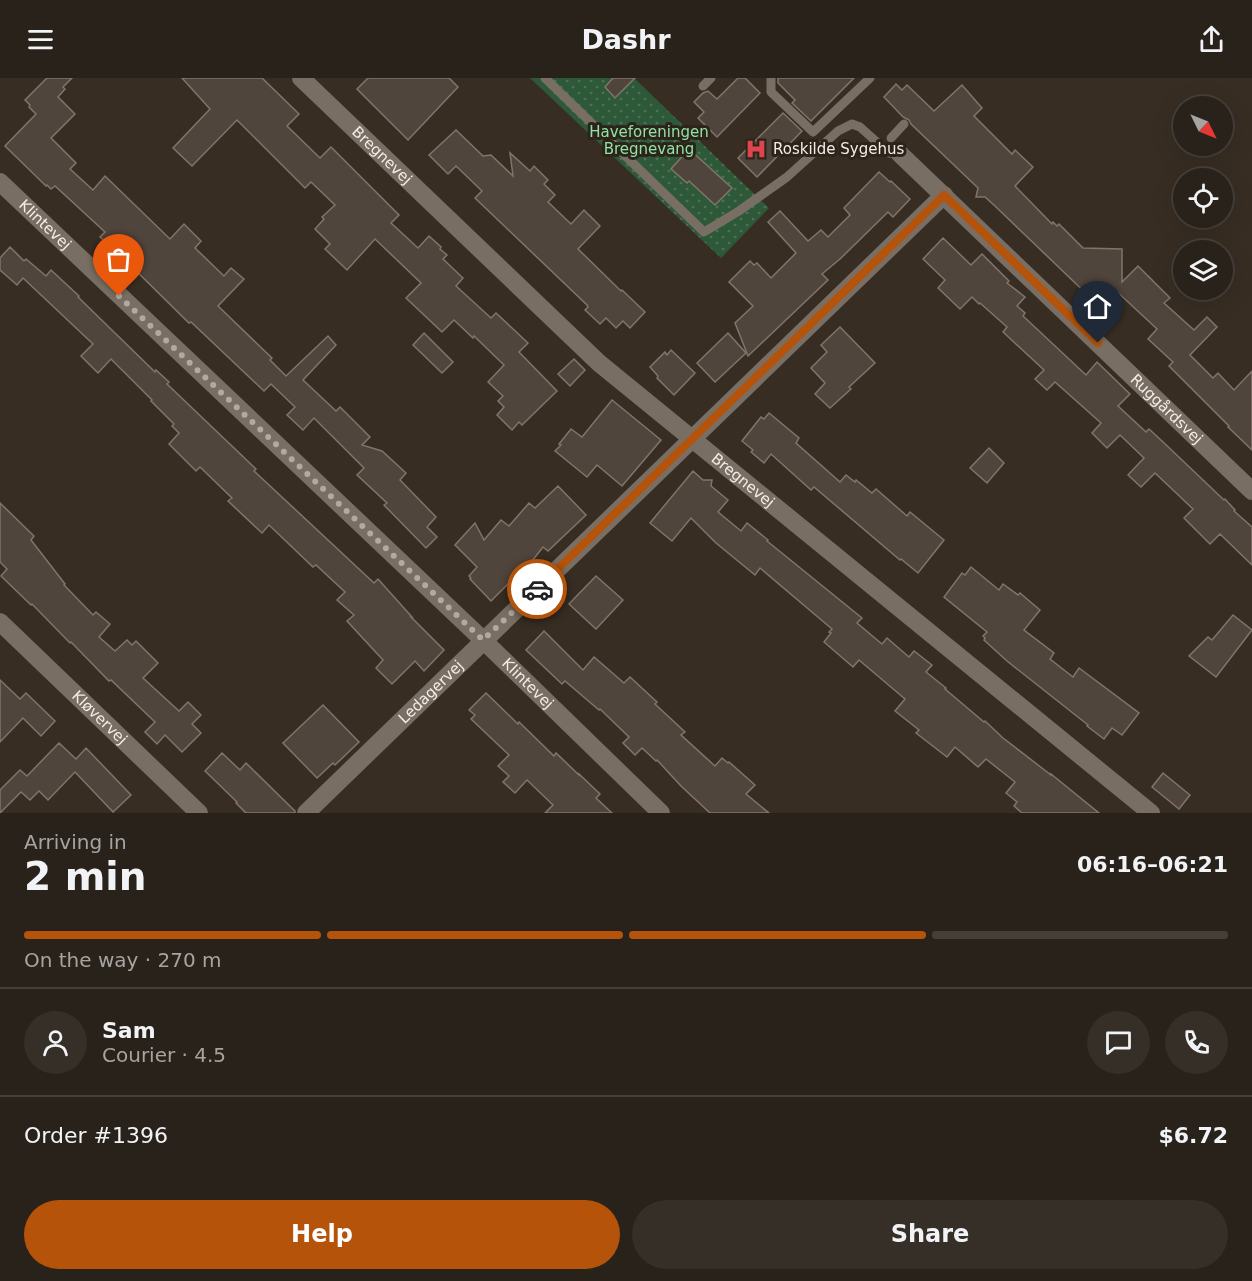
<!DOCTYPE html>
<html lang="en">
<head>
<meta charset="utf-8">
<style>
  body { margin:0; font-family:"DejaVu Sans",sans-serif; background:#352f27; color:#f1f3f6; height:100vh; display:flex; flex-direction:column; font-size:22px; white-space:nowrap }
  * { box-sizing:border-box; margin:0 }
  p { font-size:20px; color:#a5a4a2 }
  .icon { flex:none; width:33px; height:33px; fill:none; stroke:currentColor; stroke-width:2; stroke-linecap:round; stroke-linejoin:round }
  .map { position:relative; height:735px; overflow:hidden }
  .drawer { display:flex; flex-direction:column; background:#29221a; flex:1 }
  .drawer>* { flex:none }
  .needle { width:39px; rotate:133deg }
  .buttons { position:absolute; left:1173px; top:18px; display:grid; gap:12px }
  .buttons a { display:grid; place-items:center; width:60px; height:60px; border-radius:50%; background:#29221a; box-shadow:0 6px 24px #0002,0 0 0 2px #453f39; font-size:30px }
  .pin { position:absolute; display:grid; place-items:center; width:51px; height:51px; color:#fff; margin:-62px -26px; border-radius:50% 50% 50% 0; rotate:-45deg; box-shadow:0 0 6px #0007 }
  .pin .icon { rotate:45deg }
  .courier { position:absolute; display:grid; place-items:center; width:60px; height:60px; margin:-30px; border:4px solid #b45309; border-radius:50%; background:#fff; color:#222; box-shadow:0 2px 8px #0007 }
  .overview em { font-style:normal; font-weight:800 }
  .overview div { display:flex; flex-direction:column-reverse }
  .overview { display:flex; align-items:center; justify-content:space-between; height:102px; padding:0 24px }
  h1 { font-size:39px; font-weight:800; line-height:45px }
  .bar { display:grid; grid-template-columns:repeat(4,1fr); gap:9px 6px; align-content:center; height:72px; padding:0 24px }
  .bar i { height:8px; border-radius:4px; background:#453f39 }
  .bar .active { background:#b45309 }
  .bar p { grid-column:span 4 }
  .line { display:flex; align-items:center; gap:15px; padding:0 24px; border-top:2px solid #453f39 }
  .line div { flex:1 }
  .round { display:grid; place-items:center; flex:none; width:63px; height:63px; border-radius:32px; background:#352f27 }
  .action { display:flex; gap:12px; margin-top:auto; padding:12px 24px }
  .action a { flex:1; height:69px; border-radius:36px; background:#b45309; color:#fff; font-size:24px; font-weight:800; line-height:69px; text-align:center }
  .action a+a { background:#352f27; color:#f1f3f6 }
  header { display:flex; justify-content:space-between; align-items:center; height:78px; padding:0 24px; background:#29221a; font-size:27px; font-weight:800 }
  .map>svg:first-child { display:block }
  .grass { fill:url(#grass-dots) }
  .building { fill:#50453c; stroke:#81756b; stroke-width:1.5 }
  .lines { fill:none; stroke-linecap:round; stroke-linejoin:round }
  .lane { stroke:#796e63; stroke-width:9 }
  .street { stroke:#796e63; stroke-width:18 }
  .done { stroke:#b1aaa2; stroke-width:6; stroke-dasharray:0 10.8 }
  .route { stroke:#b45309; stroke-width:8 }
  .labels { text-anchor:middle; stroke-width:6; stroke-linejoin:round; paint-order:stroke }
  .park-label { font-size:15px; fill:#91e0a4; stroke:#2c241a }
  .poi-label { font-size:15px; fill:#f3ede7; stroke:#2c241a; text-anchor:start }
  .street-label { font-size:15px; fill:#f3ede7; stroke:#2c241a }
</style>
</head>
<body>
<header><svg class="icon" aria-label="menu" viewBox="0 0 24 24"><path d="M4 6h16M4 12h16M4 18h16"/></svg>Dashr<svg class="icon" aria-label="share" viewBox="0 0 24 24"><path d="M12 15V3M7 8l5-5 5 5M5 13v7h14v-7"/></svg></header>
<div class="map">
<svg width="1252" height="735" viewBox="0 0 1252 735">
  <defs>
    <pattern id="grass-dots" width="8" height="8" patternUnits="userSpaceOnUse" patternTransform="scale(1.5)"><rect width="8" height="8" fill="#2e5939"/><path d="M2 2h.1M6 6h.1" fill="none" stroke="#4d7156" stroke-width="1.8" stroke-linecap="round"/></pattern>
  </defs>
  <rect width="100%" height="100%" fill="#372d23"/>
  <polygon class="grass" points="530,0 634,0 769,130 721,180"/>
  <g class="building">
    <polygon points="47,0 72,0 63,9 65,11 58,19 75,36 51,60 76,85 70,91 93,112 105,98 170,161 184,146 201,163 195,170 224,198 231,190 244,201 218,228 272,280 270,282 286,298 328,258 336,267 303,302 336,333 340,329 370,359 362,367 382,373 406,395 400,402 436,439 427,449 437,459 426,470 384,427 387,425 357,397 364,390 314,340 303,352 287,337 295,329 271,306 264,313 191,244 189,245 118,175 100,159 105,154 55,108 51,111 47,107 46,108 5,68 36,36 29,29 30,27 25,22"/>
    <polygon points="182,0 262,0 299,36 287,48 320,80 331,69 399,137 391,145 418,170 429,158 441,169 440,171 447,177 443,181 463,200 456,208 491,240 496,235 528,265 519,274 557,313 522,347 519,344 512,352 497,337 504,329 498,323 503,318 488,304 504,287 474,258 473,260 454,242 442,254 406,220 421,205 375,161 347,192 325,171 330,166 315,151 324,141 322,139 335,127 311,104 305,110 237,42 192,88 173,70 210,31"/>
    <polygon points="368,0 449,0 458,9 408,62 357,11"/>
    <polygon points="613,0 635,0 615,20 605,9"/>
    <polygon points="738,0 745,0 760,15 717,59 698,40 704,34 694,24 703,15 708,13 717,21"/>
    <polygon points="778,0 854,0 811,43 792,25 795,22 778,5"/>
    <polygon points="896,6 902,12 907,7 934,33 962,7 982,30 974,38 1012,76 1015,72 1033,89 1015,108 1052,146 1053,144 1057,148 1059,146 1083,170 1122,171 1122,204 1138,188 1170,220 1164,225 1194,252 1207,239 1217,249 1190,277 1213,300 1218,295 1234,312 1252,293 1252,372 1228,349 1229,348 1169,288 1173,284 1148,261 1157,251 1112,209 1096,225 995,128 985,119 976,119 978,110 911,46 909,42 903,39 884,19"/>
    <polygon points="783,35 802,53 757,99 738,80"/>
    <polygon points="456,52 483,78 491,77 513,98 510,75 530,93 534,88 548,102 544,106 555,117 548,124 571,146 584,132 600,148 578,171 621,213 622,212 645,234 630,250 623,243 616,250 606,240 600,246 585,232 588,229 587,227 475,120 482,113 456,88 448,96 429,77"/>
    <polygon points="689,71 732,110 715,127 689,103 687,105 671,91"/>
    <polygon points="879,94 890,104 891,103 910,121 893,139 888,134 840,181 822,196 828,202 748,278 735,245 753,228 729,204 750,183 754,187 757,185 771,200 796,175 768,144 780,133 808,163 821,152 828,159 850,137 844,130"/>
    <polygon points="943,160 971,187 982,176 1009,203 1007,205 1025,219 1017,228 1025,235 1023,238 1086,297 1097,284 1130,316 1118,328 1146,354 1149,351 1162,363 1224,422 1225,421 1235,432 1234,433 1252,449 1252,487 1220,456 1210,466 1184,440 1193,431 1155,395 1141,409 1128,397 1144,380 1120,357 1107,370 1092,355 1101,345 1055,304 1047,312 1035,301 1044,292 1003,254 1007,249 980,225 979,226 972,219 960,231 938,210 945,202 923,181"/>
    <polygon points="10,169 24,183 26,181 46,198 51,192 79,218 78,219 155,294 156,292 169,304 167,306 256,391 254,393 374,505 378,501 412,539 411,539 444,572 424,593 415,583 392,606 376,590 383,582 347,543 354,537 337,522 345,514 316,487 313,489 269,447 262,455 228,423 232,420 200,389 196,393 169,366 179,355 172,348 174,346 151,323 152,322 111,281 98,295 81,278 93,266 23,200 17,207 0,192 0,180"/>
    <polygon points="840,249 875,285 849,309 851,311 830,330 815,316 825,305 811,290 827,274 821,267"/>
    <polygon points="424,255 453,284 442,295 413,267"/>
    <polygon points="728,255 746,275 715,304 697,285"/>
    <polygon points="671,272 695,295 674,317 657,300 658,298 650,289 665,274 667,277"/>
    <polygon points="574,281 585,292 570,308 558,296"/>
    <polygon points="612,322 661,362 622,408 597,387 587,399 555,373 561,367 559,366 571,351 582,359"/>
    <polygon points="769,335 799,360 796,365 840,404 846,397 855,404 856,402 872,415 876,411 907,438 910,434 944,462 918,495 901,481 900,482 814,409 811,412 771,376 764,385 751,374 753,372 742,363 761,339 764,341"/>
    <polygon points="989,370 1004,385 987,405 970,390"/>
    <polygon points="693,393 703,402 712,402 711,408 728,422 718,434 741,453 747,445 768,462 767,463 862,540 857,545 882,566 887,560 909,579 914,573 932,587 926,594 946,610 945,611 984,644 985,643 1003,660 1051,697 1051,696 1099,735 1022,735 1014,728 1017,724 1006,715 1015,704 986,681 978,689 955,669 947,679 916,655 919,652 895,633 905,621 859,582 853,589 824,564 831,555 829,554 832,551 760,490 755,497 716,465 691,440 672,463 650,445"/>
    <polygon points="558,408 586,437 548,473 543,469 525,492 523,491 491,523 470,501 471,500 469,498 477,489 455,467 475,445 484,462 501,442 509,448 529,425 535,430"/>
    <polygon points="0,425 34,458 31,462 65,506 64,507 93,537 96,534 110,546 99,559 115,573 127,562 132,567 136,563 158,585 143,600 179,633 188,624 201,637 192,646 201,655 182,674 165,657 157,666 145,654 155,644 111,602 109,603 71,564 70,565 32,526 31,527 1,498 7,491 0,484"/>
    <polygon points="971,489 999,512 1003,506 1018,517 1020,515 1040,532 1024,552 1054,575 1050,581 1073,599 1079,590 1139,635 1122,657 1112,650 1104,661 1087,648 1088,647 1007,583 984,562 985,560 983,558 987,554 944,519 962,495 965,497"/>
    <polygon points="596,498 623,522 596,551 569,526"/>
    <polygon points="1233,537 1252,552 1216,599 1189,578 1208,559 1212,562"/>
    <polygon points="544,553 583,592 594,579 624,605 630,599 657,624 655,626 685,654 681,657 715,688 722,680 728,685 729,684 755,707 746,716 769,735 710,735 681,708 657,682 656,683 642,670 635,677 623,665 629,659 600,631 599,632 565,603 562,606 526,572"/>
    <polygon points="0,602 20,621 26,615 55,643 41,658 23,640 0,664"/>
    <polygon points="486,615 518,646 519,644 554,678 556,675 579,697 579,696 600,716 596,720 612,735 545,735 553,727 527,702 515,715 503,704 509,698 498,688 509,677 471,641 475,637 469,632"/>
    <polygon points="323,627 359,664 335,687 333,685 317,700 283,665"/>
    <polygon points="59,665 76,681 86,670 131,717 113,734 75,694 48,722 39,713 30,722 21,714 0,735 0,712 20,692 27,698"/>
    <polygon points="222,675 240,692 246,685 295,733 295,735 246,735 236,725 237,724 205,693"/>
    <polygon points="1163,695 1190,717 1179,731 1152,709"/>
  </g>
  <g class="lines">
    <g class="lane">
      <polyline points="545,0 704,154 739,133 787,99 838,53 852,46 860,49 889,75 900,76"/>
      <polyline points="771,0 771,14 813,54 870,0"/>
      <polyline points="703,8 711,0"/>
      <polyline points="891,60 904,46"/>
    </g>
    <g class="street">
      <path id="s1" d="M301,0L599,285L1151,735"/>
      <path id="s2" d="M900,76L1252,413"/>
      <path id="s3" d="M0,104L483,562L661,735"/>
      <path id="s4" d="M0,544L199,735"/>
      <path id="s5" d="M306,735L944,117"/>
    </g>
  </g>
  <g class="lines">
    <polyline class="done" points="119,218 483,562 537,511"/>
    <polyline class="route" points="537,511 944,117 1098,265"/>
  </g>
  <defs>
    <symbol id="hospital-bare" viewBox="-9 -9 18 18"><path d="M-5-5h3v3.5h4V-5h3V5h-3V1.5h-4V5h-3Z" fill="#e0444e" stroke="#2c241a" stroke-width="2.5" paint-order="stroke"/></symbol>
  </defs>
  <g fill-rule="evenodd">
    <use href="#hospital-bare" x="741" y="56" width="30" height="30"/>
  </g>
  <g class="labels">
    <g class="park-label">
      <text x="649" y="59">Haveforeningen<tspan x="649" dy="17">Bregnevang</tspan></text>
    </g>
    <g class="poi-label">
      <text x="773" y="76">Roskilde Sygehus</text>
    </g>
    <g class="street-label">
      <text dy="5" stroke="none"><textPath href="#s1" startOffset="112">Bregnevej</textPath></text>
      <text dy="5" stroke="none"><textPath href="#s3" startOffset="62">Klintevej</textPath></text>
      <text dy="5" stroke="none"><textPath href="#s2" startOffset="369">Ruggårdsvej</textPath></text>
      <text dy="5" stroke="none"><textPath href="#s1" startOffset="598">Bregnevej</textPath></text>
      <text dy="5" stroke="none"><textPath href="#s3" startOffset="728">Klintevej</textPath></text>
      <text dy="5" stroke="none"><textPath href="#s5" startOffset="174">Ledagervej</textPath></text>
      <text dy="5" stroke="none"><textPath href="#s4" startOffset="138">Kløvervej</textPath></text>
    </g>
  </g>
</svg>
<div class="buttons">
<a><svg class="needle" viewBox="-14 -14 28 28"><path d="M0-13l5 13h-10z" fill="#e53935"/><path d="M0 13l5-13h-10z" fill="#a5a4a2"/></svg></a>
<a><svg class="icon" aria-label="locate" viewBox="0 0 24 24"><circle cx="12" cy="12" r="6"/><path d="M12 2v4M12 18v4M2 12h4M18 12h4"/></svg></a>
<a><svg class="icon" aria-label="layers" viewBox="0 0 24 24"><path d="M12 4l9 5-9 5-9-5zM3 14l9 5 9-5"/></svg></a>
</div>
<div class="pin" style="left:119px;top:218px;background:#ea580c"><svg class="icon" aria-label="bag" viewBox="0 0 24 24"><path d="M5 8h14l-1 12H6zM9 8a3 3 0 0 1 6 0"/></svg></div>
<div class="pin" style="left:1098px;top:265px;background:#1f2937"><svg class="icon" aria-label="home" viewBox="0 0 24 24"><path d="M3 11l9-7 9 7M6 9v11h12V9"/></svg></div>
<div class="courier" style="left:537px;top:511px"><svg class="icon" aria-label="car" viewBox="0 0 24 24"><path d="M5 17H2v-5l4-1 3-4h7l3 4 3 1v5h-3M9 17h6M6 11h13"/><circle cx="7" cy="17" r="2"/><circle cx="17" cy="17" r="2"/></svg></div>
</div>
<section class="drawer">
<div class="overview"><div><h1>2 min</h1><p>Arriving in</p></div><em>06:16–06:21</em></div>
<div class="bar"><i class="active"></i><i class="active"></i><i class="active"></i><i></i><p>On the way · 270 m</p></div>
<div class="line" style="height:108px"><a class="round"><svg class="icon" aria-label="person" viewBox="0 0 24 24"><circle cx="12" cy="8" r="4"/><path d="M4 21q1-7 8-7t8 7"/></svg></a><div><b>Sam</b><p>Courier · 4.5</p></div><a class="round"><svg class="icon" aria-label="chat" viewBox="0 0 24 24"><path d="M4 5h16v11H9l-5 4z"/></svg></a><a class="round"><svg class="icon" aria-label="phone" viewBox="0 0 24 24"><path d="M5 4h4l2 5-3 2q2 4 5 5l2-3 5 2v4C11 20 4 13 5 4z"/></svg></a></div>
<div class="line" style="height:78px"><div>Order #1396</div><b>$6.72</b></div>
<div class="action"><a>Help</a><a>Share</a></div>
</section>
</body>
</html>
